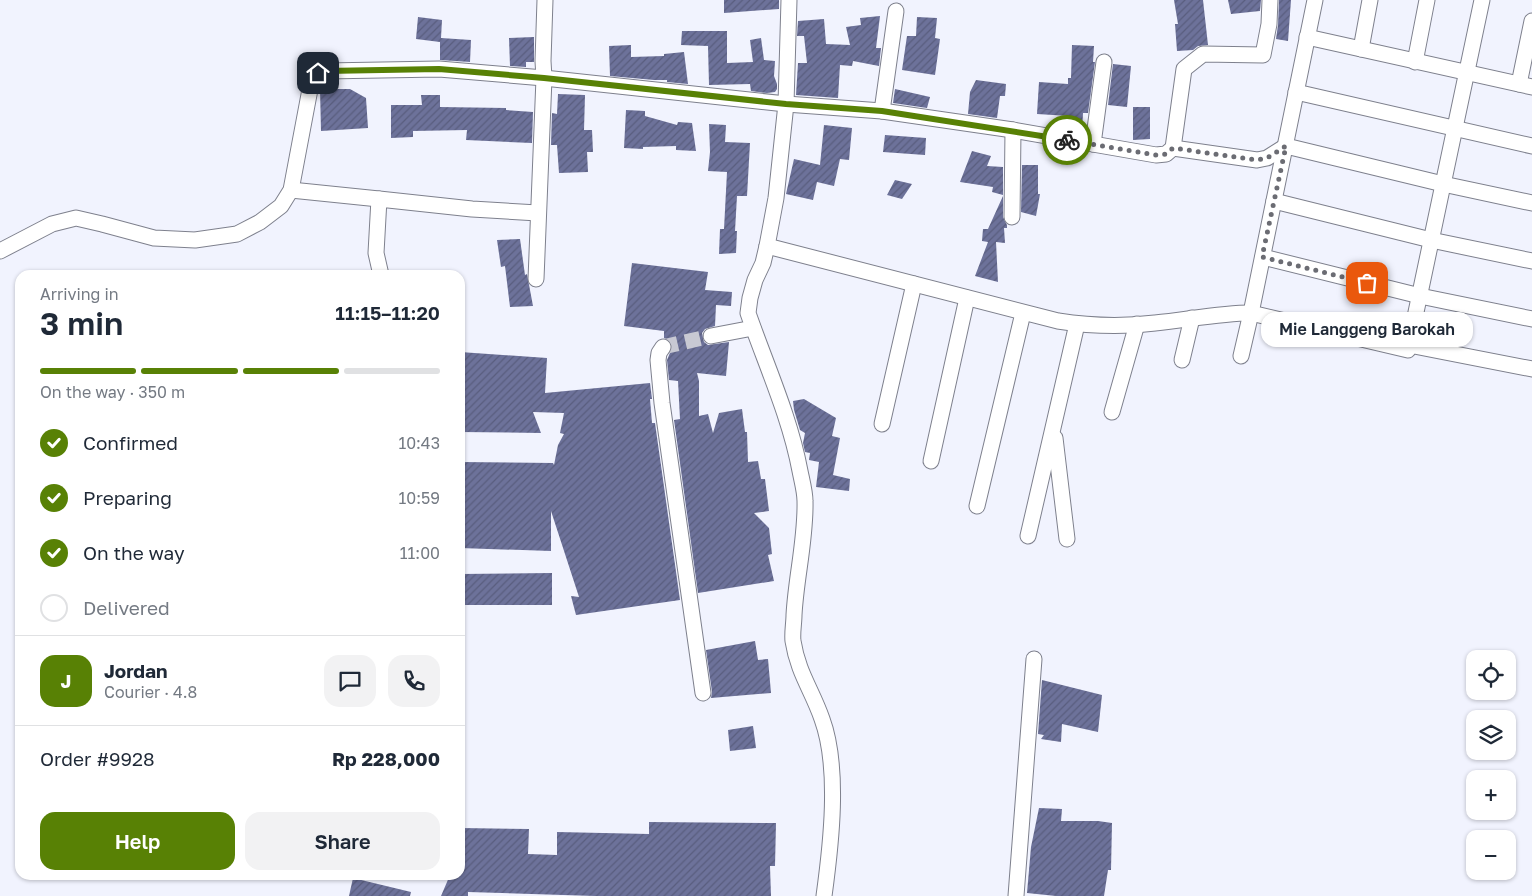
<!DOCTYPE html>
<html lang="en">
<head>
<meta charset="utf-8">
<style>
  body { margin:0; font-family:"Golos Text",sans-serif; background:#f2f2f3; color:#1f2937; height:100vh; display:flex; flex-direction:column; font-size:19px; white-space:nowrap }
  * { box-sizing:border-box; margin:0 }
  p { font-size:16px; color:#747a83 }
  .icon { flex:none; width:28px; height:28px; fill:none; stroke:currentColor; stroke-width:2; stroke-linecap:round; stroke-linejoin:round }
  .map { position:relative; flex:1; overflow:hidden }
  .panel { position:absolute; left:15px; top:270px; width:450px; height:610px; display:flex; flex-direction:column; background:#fff; border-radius:15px; box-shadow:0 1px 4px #0004 }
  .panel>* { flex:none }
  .fabs { position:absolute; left:1466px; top:650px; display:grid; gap:10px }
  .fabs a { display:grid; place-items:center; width:50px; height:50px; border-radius:10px; background:#fff; box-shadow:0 1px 4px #0004; font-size:25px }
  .pin { position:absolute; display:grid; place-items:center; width:42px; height:42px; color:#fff; margin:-21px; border-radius:10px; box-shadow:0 2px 8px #0006 }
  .courier { position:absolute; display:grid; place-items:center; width:50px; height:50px; margin:-25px; border:4px solid #588105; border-radius:50%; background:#fff; color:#222; box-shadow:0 1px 6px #0007 }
  .bubble { position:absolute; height:35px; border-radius:15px; background:#fff; box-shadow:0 1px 4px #0004; font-size:16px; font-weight:600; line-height:35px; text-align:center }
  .headline em { font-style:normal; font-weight:600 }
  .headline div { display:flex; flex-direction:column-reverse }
  .headline { display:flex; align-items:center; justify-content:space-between; height:85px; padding:0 25px }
  h1 { font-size:32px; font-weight:600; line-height:38px }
  .bar { display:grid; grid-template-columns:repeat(4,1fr); gap:8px 5px; align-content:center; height:60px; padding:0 25px }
  .bar i { height:6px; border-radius:4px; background:#e0e1e3 }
  .bar .on { background:#588105 }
  .bar p { grid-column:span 4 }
  .line { display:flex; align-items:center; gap:12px; padding:0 25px; border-top:1px solid #e0e1e3 }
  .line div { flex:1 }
  .round { display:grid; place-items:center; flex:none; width:52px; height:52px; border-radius:15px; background:#f2f2f3 }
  ol { padding:0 25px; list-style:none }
  li { display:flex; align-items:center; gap:15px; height:55px }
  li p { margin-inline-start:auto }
  li .icon { padding:5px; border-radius:50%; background:#588105; color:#fff; stroke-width:4 }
  li:last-child { color:#747a83 }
  li i { width:28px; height:28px; border:2px solid #e0e1e3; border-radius:50% }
  .button { display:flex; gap:10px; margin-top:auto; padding:10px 25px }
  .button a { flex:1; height:58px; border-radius:15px; background:#588105; color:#fff; font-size:20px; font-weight:600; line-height:58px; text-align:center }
  .button a+a { background:#f2f2f3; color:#1f2937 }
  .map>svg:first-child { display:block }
  .building { fill:url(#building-hatch) }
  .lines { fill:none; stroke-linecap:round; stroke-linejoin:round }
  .minor-tunnel { stroke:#c8c9d3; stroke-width:15; stroke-dasharray:15 8; stroke-linecap:butt }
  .minor-casing { stroke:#7e808d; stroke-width:17 }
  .minor { stroke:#fff; stroke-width:15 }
  .done { stroke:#6b6c73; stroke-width:5; stroke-dasharray:0 9 }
  .route { stroke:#588105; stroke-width:6 }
</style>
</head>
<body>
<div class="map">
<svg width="1532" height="896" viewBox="0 0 1532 896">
  <defs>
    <pattern id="building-hatch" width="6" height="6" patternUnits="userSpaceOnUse" patternTransform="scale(1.25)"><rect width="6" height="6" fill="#6d729a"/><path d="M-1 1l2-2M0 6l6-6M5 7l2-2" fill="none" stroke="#595d7e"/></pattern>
  </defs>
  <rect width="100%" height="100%" fill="#f1f3fe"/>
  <g class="building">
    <polygon points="724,0 779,0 779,9 724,13"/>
    <polygon points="1174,0 1203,0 1208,45 1198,46 1193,50 1177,51 1175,24 1178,24"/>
    <polygon points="1228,0 1261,0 1260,11 1231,14"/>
    <polygon points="1279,0 1291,0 1288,41 1276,39 1278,25"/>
    <polygon points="880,16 876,48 881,48 879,66 853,61 852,66 840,65 838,98 796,95 798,63 807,63 804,36 797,36 798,21 824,19 826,44 850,45 846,27 861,25 860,18"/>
    <polygon points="418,17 442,20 441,38 471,40 470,62 440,60 440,42 416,39"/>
    <polygon points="917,17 937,18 935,38 940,39 935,75 902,70 907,36 916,36"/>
    <polygon points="682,31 727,31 727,63 753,62 750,40 761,38 764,60 775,61 774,76 777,84 777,89 775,92 767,93 751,91 750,84 709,85 708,46 681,45"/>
    <polygon points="534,37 534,62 526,62 526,67 510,66 509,38"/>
    <polygon points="631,45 631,57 664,56 664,54 684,52 688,84 667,82 667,80 654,80 610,76 609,46"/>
    <polygon points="1072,45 1094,46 1093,62 1095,62 1088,113 1083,113 1082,132 1068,130 1069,116 1037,114 1039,82 1068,84 1068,78 1071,78"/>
    <polygon points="1113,64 1131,66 1127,107 1108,105"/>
    <polygon points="976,80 1006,84 1005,96 1000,96 997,118 968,114 970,92"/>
    <polygon points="320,89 350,89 366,98 368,128 321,131"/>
    <polygon points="895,89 930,97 927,108 893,103"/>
    <polygon points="558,94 585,95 584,130 592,130 593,152 587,152 588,172 559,173 557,145 551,145 552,113 557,114"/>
    <polygon points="421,95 440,95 440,107 506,108 506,110 533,112 532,143 466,140 467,130 413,131 413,137 391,138 391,105 422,105"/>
    <polygon points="1133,107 1150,107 1150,139 1133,140"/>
    <polygon points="626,110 645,111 645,116 677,125 678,122 692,123 696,151 676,150 676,146 643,147 643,149 624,148"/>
    <polygon points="709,124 726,125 725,142 750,143 747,196 737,196 735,231 737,231 736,253 719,254 720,229 724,229 727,172 708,171 710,152"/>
    <polygon points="824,125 852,128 849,160 840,159 834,186 817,182 813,200 786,194 794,159 820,165"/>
    <polygon points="885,135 926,138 925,155 883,152"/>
    <polygon points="972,151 991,156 987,166 1003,167 1003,195 992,192 993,187 960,182"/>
    <polygon points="1022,165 1038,165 1038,194 1040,194 1036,216 1021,212"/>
    <polygon points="895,180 912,184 902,199 887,195"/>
    <polygon points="1003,196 1003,217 1007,225 1007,228 1004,228 1005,243 996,242 998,282 975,276 988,242 982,241 983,229 988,229"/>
    <polygon points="520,239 525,275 527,274 533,306 510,307 505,266 501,267 497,240"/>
    <polygon points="632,263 708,272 705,290 732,292 731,306 716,305 715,326 705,329 702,333 704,342 708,345 729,342 726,376 697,373 699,381 699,416 708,414 713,433 719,413 742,409 745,432 747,432 748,462 758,461 761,479 765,479 769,511 754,513 769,528 772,554 768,555 774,581 698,593 674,420 680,419 678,381 669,380 667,360 672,348 672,343 669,340 664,338 664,331 624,326"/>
    <polygon points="460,352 547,358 545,393 650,383 652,399 650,399 652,423 655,423 680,600 576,615 571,596 579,597 551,511 551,551 460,548 460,462 553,463 554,465 558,445 564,434 560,433 564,413 533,412 541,433 460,432"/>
    <polygon points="804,399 836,418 832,436 840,438 833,475 850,479 849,491 816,487 819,462 809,460 810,453 805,452 803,443 805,433 800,430 794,410 793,401"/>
    <polygon points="552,573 552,605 460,605 460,574"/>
    <polygon points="755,641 758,660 768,659 771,693 711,698 712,692 706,650"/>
    <polygon points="1042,680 1102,695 1098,732 1062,724 1061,742 1041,739 1044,735 1038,734"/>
    <polygon points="753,726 756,748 730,751 728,730"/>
    <polygon points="1039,808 1062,809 1061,821 1098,821 1112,823 1111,870 1108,870 1104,896 1056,896 1027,893 1031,847"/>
    <polygon points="649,822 776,823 775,866 770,866 771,896 595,896 468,892 468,896 441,896 450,875 460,875 460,828 529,829 528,854 557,855 557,832 649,834"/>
    <polygon points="353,878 411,892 410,896 349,896"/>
  </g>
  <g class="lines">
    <polyline class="minor-tunnel" points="663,347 711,336"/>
    <defs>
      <g id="minor">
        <path d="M789,0L786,104L776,198L767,246L763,263L755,280L750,298L748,313C766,365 790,417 800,471C802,481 805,492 805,501C806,539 796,577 794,615C794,623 792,633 793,641C798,673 812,690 822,719C840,768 831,845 824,896"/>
        <polyline points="1307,37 1532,87"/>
        <polyline points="1361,49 1370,0"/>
        <polyline points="1415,62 1427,0"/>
        <polyline points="1519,84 1532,21"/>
        <polyline points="1296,92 1532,146"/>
        <polyline points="882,111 896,11"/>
        <polyline points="1093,144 1104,62"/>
        <polyline points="1173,148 1257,160 1267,158 1286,146 1443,184 1532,203"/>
        <polyline points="291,190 379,199"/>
        <polyline points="1274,201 1431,240 1532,261"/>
        <polyline points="1012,217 1013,130"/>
        <path d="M767,246L1058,321C1090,326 1123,327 1155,323C1187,320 1219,313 1251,313L1408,350L1482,0"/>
        <path d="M0,251L52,224L76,218L102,224L154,238L195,240L237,234L260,222L281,206L291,190L311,84C315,76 318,73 325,71L439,69L544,78L786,104L882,111L1013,130L1156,155L1166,154L1173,148L1184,69L1203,54L1263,55L1269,24L1270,0"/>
        <polyline points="1263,257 1420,296 1532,319"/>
        <polyline points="381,275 376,253 379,199 472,209 538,213"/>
        <polyline points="536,279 544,78 543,61 545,0"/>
        <polyline points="711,336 753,328"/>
        <polyline points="1409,345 1532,369"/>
        <polyline points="663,347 659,353 658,360 662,403 703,693"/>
        <polyline points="1241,356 1251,313 1315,0"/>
        <polyline points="1182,360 1192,318"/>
        <polyline points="1112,412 1137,324"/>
        <polyline points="882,424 914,284"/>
        <polyline points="1055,438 1067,539"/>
        <polyline points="931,461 967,298"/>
        <polyline points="977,506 1023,313"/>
        <polyline points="1028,536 1077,324"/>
        <polyline points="1016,896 1034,659"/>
      </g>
    </defs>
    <use href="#minor" class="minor-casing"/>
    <use href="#minor" class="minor"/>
  </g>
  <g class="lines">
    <polyline class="done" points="1067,140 1156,155 1166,154 1173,148 1256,160 1267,158 1286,146 1262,257 1367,283"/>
    <polyline class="route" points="318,73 325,71 439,69 544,78 786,104 882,111 1067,140"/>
  </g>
</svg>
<div class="fabs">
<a><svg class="icon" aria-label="locate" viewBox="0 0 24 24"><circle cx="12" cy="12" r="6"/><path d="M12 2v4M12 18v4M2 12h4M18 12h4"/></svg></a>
<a><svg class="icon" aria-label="layers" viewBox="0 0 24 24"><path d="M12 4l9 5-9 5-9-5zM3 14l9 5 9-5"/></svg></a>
<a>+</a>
<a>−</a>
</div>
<div class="pin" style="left:1367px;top:283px;background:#ea580c"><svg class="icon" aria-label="bag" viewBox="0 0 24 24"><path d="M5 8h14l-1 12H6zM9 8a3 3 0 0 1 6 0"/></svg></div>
<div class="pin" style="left:318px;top:73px;background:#1f2937"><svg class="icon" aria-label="home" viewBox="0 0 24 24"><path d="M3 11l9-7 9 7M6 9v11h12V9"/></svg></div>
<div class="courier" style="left:1067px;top:140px"><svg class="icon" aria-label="bike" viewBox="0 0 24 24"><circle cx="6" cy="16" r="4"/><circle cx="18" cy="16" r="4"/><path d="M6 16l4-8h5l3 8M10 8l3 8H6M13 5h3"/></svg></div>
<div class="bubble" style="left:1261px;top:312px;width:212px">Mie Langgeng Barokah</div>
<section class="panel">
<div class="headline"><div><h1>3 min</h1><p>Arriving in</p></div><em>11:15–11:20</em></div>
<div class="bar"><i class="on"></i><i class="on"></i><i class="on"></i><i></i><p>On the way · 350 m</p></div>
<ol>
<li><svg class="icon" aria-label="check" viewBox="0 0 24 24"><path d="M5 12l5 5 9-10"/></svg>Confirmed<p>10:43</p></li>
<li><svg class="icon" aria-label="check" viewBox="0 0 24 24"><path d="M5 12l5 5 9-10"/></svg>Preparing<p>10:59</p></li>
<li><svg class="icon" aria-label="check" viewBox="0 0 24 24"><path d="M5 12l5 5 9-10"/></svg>On the way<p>11:00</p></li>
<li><i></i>Delivered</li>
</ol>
<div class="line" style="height:90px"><b class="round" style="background:#588105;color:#fff">J</b><div><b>Jordan</b><p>Courier · 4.8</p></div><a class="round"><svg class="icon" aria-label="chat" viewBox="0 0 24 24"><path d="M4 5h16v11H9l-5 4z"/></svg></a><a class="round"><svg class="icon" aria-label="phone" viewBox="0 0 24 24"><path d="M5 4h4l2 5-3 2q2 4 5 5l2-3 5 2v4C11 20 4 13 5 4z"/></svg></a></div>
<div class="line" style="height:65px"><div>Order #9928</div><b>Rp 228,000</b></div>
<div class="button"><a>Help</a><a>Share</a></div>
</section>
</div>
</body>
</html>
